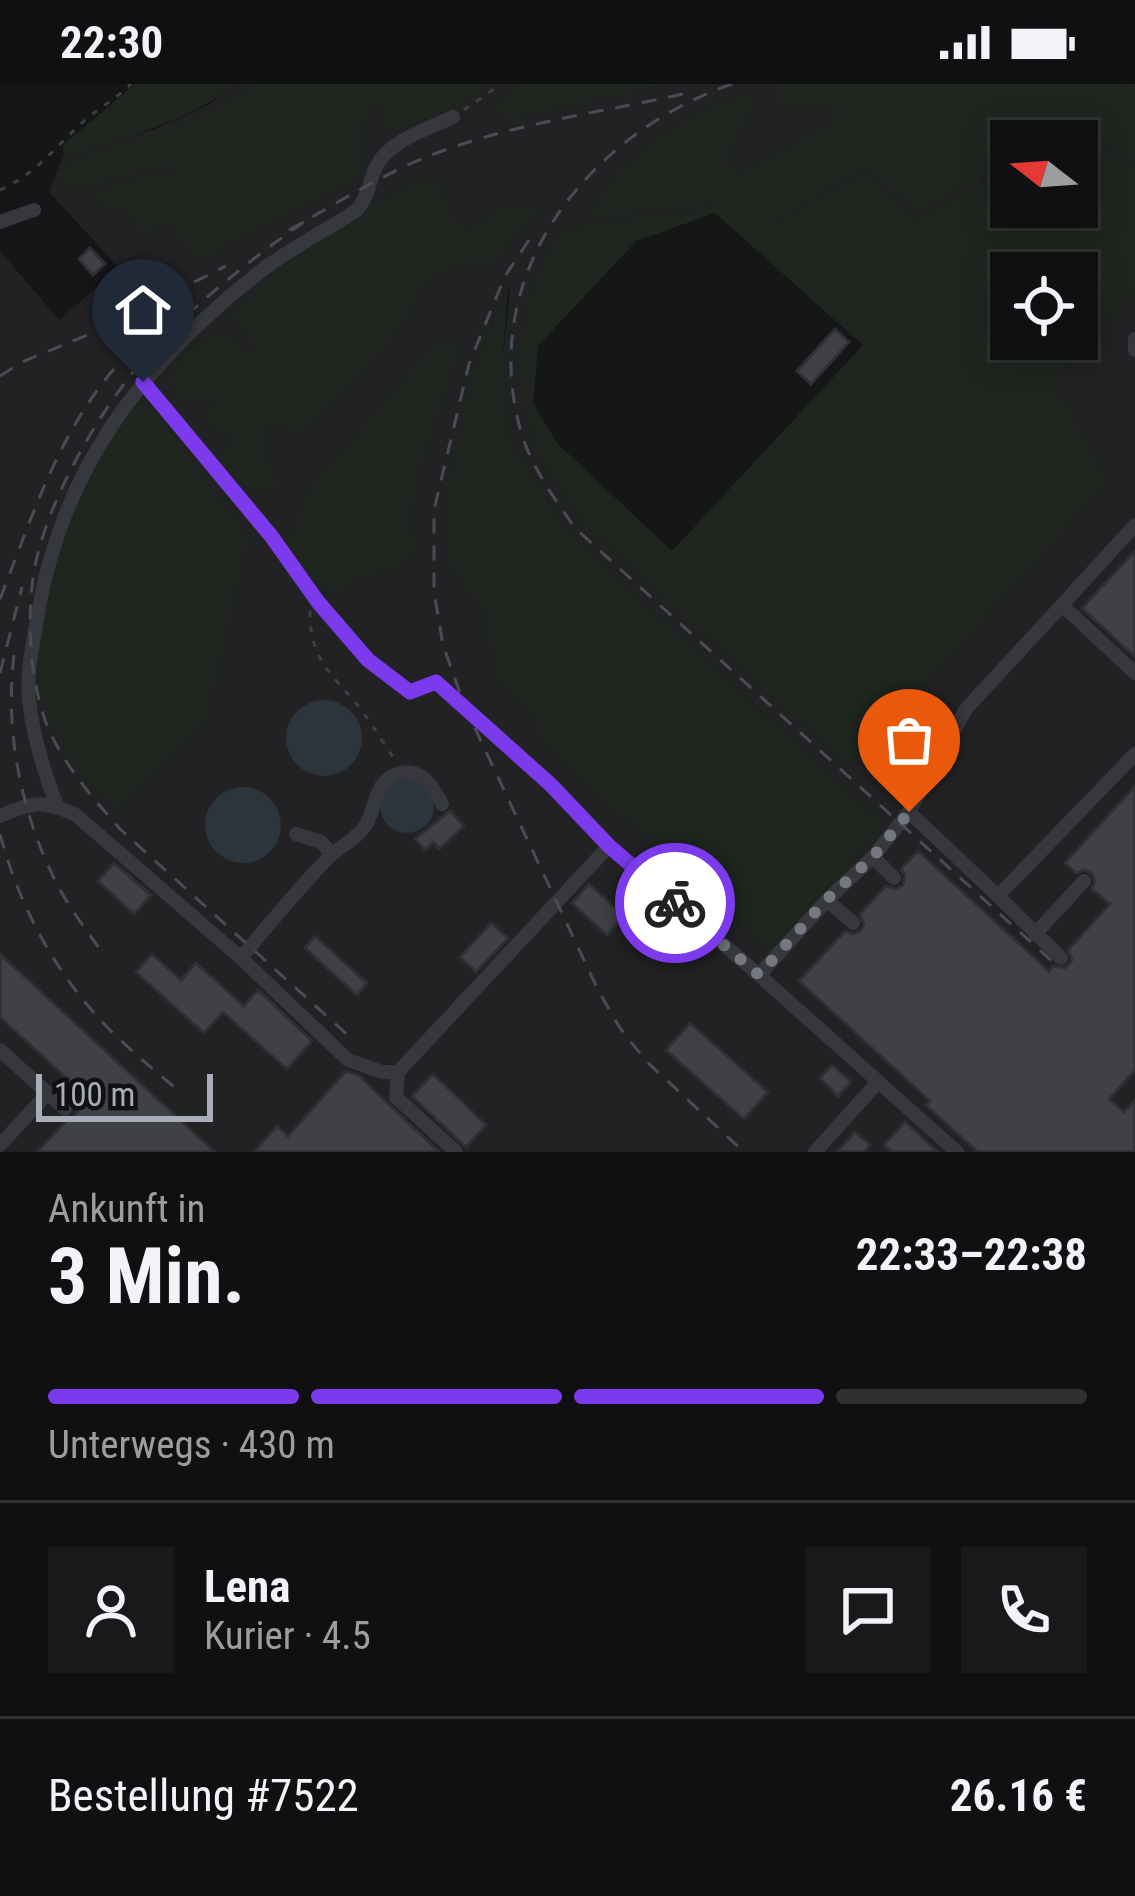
<!DOCTYPE html>
<html lang="de">
<head>
<meta charset="utf-8">
<style>
  body { margin:0; font-family:"Roboto Condensed",sans-serif; background:#19191b; color:#f1f3f6; height:100vh; display:flex; flex-direction:column; font-size:45px; white-space:nowrap }
  * { box-sizing:border-box; margin:0 }
  p { font-size:39px; color:#9c9d9f }
  .icon { flex:none; width:66px; height:66px; fill:none; stroke:currentColor; stroke-width:2; stroke-linecap:round; stroke-linejoin:round }
  .map { position:relative; height:1068px; overflow:hidden }
  .drawer { display:flex; flex-direction:column; background:#101012; flex:1 }
  .drawer>* { flex:none }
  .needle { width:78px; rotate:287deg }
  .controls { position:absolute; left:990px; top:36px; display:grid; gap:24px }
  .controls a { display:grid; place-items:center; width:108px; height:108px; border-radius:0px; background:#101012; box-shadow:0 6px 30px #0003,0 0 0 3px #303032; font-size:60px }
  .scale { position:absolute; left:36px; bottom:30px; width:177px; box-sizing:border-box; padding-left:12px; border:6px solid #a8adb8; border-top:0; font-size:33px; line-height:42px; white-space:nowrap; color:#a8adb8; -webkit-text-stroke:9px #111113; paint-order:stroke }
  .pin { position:absolute; display:grid; place-items:center; width:102px; height:102px; color:#fff; margin:-123px -51px; border-radius:50% 50% 50% 0; rotate:-45deg; box-shadow:0 0 12px #0007 }
  .pin .icon { rotate:45deg }
  .courier { position:absolute; display:grid; place-items:center; width:120px; height:120px; margin:-60px; border:9px solid #7c3aed; border-radius:50%; background:#fff; color:#222; box-shadow:0 3px 15px #0007 }
  .head em { font-style:normal; font-weight:700 }
  .head div { display:flex; flex-direction:column-reverse }
  .head { display:flex; align-items:center; justify-content:space-between; height:204px; padding:0 48px }
  h1 { font-size:78px; font-weight:700; line-height:90px }
  .bar { display:grid; grid-template-columns:repeat(4,1fr); gap:18px 12px; align-content:center; height:144px; padding:0 48px }
  .bar i { height:15px; border-radius:9px; background:#303032 }
  .bar .active { background:#7c3aed }
  .bar p { grid-column:span 4 }
  .line { display:flex; align-items:center; gap:30px; padding:0 48px; border-top:3px solid #303032 }
  .line div { flex:1 }
  .round { display:grid; place-items:center; flex:none; width:126px; height:126px; border-radius:0px; background:#19191b }
  .status { display:flex; justify-content:space-between; align-items:center; height:84px; padding:0 60px; background:#101012; direction:ltr }
  .status svg { height:33px; fill:currentColor }
  .map>svg:first-child { display:block }
  .built { fill:#222225; fill-rule:evenodd }
  .green { fill:#1e261f; fill-rule:evenodd }
  .water { fill:#2c353c }
  .building { fill:#404145; stroke:#303034; stroke-width:3 }
  .lines { fill:none; stroke-linecap:round; stroke-linejoin:round }
  .path { stroke:#3d3f44; stroke-width:3; stroke-dasharray:6 9; stroke-linecap:butt }
  .minor { stroke:#37383d; stroke-width:14 }
  .rail { stroke:#4a4c52; stroke-width:3; stroke-dasharray:15 12; stroke-linecap:butt }
  .done { stroke:#757880; stroke-width:12; stroke-dasharray:0 21.6 }
  .route { stroke:#7c3aed; stroke-width:15 }
</style>
</head>
<body>
<div class="status"><b>22:30</b><svg viewBox="0 0 49 12"><path d="M0 12V9h3v3zM5 12V6h3v6zM10 12V3h3v9zM15 12V0h3v12zM26 1h20v11H26zM47 4h2v5h-2z"/></svg></div>
<div class="map">
<svg width="1135" height="1068" viewBox="0 0 1135 1068">
  <rect width="100%" height="100%" fill="#161618"/>
  <path class="built" d="M238,0H1135V82L1104,66H1077V57H1011V82L914,135L865,88L753,154L715,124L589,139L562,148L523,322L540,374L583,439L850,681L1052,298L1135,206V1068H0V167L59,236L119,184L49,108L64,71L155,45L208,21ZM507,203L510,205L503,271L510,356L567,448L883,739L770,865L494,592L484,525L475,280Z"/>
  <g class="green">
    <path d="M135,0H238C181,40 129,53 64,71L63,61Z"/>
    <path d="M258,0H488C459,26 420,36 384,47L385,30L377,14C357,44 356,55 362,90L242,150L199,179L169,137L140,152L137,135L120,124L88,117C113,96 143,95 174,90L173,82C134,79 100,108 62,98L71,80L87,71L154,52L209,29Z"/>
    <polygon points="520,0 665,0 514,33 489,29"/>
    <path d="M784,0H1120V3L1135,0V75L1107,61L1077,60V57H1011V77L915,126L866,80L753,151L746,148L753,153L865,88L914,135L1011,83V123H1077V66H1104L1135,82V206L1052,298L1107,397L849,681L583,439L540,374L523,322L520,271L527,221L542,182L562,148L589,139L714,124L708,119L590,132L621,86L657,55L702,27L758,8L724,80L740,90L837,38V23L778,22V1ZM715,129L863,261L672,467L557,359L533,319L538,262L636,157ZM1011,189H1077V255H1011Z"/>
    <path d="M415,99L440,101L449,133L467,147L502,125H539L494,176L456,179L427,193L403,240L331,319L300,347L267,339L265,377L281,408L254,407L219,379L232,352L202,340L221,312L179,315L169,291C185,264 199,258 228,248L245,267L263,275L249,251L230,233L291,175L378,117Z"/>
    <polygon points="508,201 503,271 510,356 567,448 884,740 769,866 539,654 536,633 494,592 484,525 453,487 444,428 475,280"/>
    <path d="M444,256L460,258L418,387L406,443L417,459C409,486 380,485 358,494C348,498 341,505 333,512L286,459L297,444L302,416L410,290Z"/>
    <path d="M135,319L143,320L157,329L247,454L205,635L118,724L99,704L96,708C70,674 43,628 38,584C37,564 42,539 46,520C61,443 92,383 135,319Z"/>
  </g>
  <g class="water">
    <circle cx="324" cy="654" r="38"/>
    <circle cx="407" cy="722" r="27"/>
    <circle cx="243" cy="741" r="38"/>
  </g>
  <g class="building">
    <polygon points="90,164 105,180 93,191 79,175"/>
    <polygon points="835,245 849,258 811,300 797,287"/>
    <polygon points="1135,467 1135,573 1082,524"/>
    <polygon points="1135,702 1135,986 1109,1015 1124,1028 1135,1016 1135,1068 978,1068 926,1021 930,1017 799,897 845,847 852,850 861,847 864,840 860,830 886,802 896,805 903,801 905,792 901,785 918,767 1049,887 1053,882 1065,884 1072,876 1068,866 1110,820 1092,805 1095,798 1092,790 1085,786 1076,789 1065,779"/>
    <polygon points="450,727 464,742 439,765 433,758 425,766 415,755"/>
    <polygon points="114,779 151,811 134,830 98,797"/>
    <polygon points="589,800 624,832 607,851 572,819"/>
    <polygon points="491,839 508,854 476,888 460,873"/>
    <polygon points="315,852 367,899 357,911 305,864"/>
    <polygon points="0,870 215,1068 37,1068 67,1036 74,1032 87,1013 0,933"/>
    <polygon points="152,870 181,896 196,879 244,922 258,906 312,957 287,985 223,928 204,949 136,888"/>
    <polygon points="690,939 768,1008 744,1035 666,966"/>
    <polygon points="832,981 851,998 838,1012 820,994"/>
    <polygon points="346,987 358,991 439,1068 254,1068 277,1042 288,1052"/>
    <polygon points="433,990 486,1041 466,1063 412,1012"/>
    <polygon points="905,1038 938,1068 892,1068 884,1061"/>
    <polygon points="855,1048 870,1061 864,1068 837,1068"/>
  </g>
  <g class="lines">
    <g class="path">
      <polyline points="464,26 501,0"/>
      <path d="M0,106C35,91 56,62 84,37C99,24 117,14 131,0"/>
      <path d="M310,527C310,580 334,590 362,627C374,643 384,660 395,676"/>
    </g>
    <g class="minor">
      <polyline points="0,138 34,126"/>
      <polyline points="1135,255 1135,266"/>
      <polyline points="143,298 271,453 318,518 368,576 410,608 436,598 551,701 609,762"/>
      <polyline points="1135,441 1062,521 1135,589"/>
      <path d="M57,722C44,687 33,653 29,616C26,590 33,561 37,535C61,385 141,282 257,190C288,165 324,148 357,126C369,112 369,96 377,81C392,55 428,45 453,33"/>
      <polyline points="909,728 966,625 1062,521"/>
      <path d="M0,732C34,718 42,715 76,731L241,874L348,976L382,988H398"/>
      <polyline points="296,750 321,758 332,770"/>
      <polyline points="873,773 894,794"/>
      <polyline points="827,816 853,839"/>
      <polyline points="1035,850 1084,797"/>
      <path d="M241,874C269,840 298,805 329,773C339,763 357,755 365,742C377,725 373,695 400,689C422,684 433,703 442,720"/>
      <polyline points="1061,874 998,812 1135,670"/>
      <polyline points="0,966 65,1025"/>
      <polyline points="0,1061 48,1009"/>
      <polyline points="456,1068 396,1013 398,988 609,762 759,891"/>
      <polyline points="815,1068 878,998"/>
      <polyline points="957,1068 759,891 827,816 873,773 909,728 998,812"/>
    </g>
    <g class="rail">
      <path d="M732,0C588,50 476,190 521,348C532,384 554,414 575,444L1055,880"/>
      <path d="M304,138C256,171 211,208 169,248C112,303 48,409 34,487C27,533 29,587 44,633C59,676 91,712 121,746L352,955"/>
      <path d="M289,146C334,121 381,91 429,72C510,40 598,29 683,10"/>
      <polyline points="529,156 505,192 469,280 434,426 434,508 443,561 465,623 599,908 620,944 646,977 744,1068"/>
      <polyline points="0,292 22,278 95,248 226,182"/>
      <path d="M0,515C39,415 66,323 149,249"/>
      <path d="M14,571C5,646 20,724 53,792C65,818 83,841 99,864"/>
      <polyline points="0,589 22,503"/>
      <path d="M0,750C19,822 56,891 109,945C131,967 155,987 179,1007"/>
    </g>
  </g>
  <g class="lines">
    <polyline class="done" points="675,819 759,891 826,816 873,773 909,728"/>
    <polyline class="route" points="143,298 272,453 318,518 368,576 410,608 436,598 551,701 609,762 675,819"/>
  </g>
</svg>
<div class="controls">
<a><svg class="needle" viewBox="-14 -14 28 28"><path d="M0-13l5 13h-10z" fill="#e53935"/><path d="M0 13l5-13h-10z" fill="#9c9d9f"/></svg></a>
<a><svg class="icon" aria-label="locate" viewBox="0 0 24 24"><circle cx="12" cy="12" r="6"/><path d="M12 2v4M12 18v4M2 12h4M18 12h4"/></svg></a>
</div>
<div class="scale">100 m</div>
<div class="pin" style="left:909px;top:728px;background:#ea580c"><svg class="icon" aria-label="bag" viewBox="0 0 24 24"><path d="M5 8h14l-1 12H6zM9 8a3 3 0 0 1 6 0"/></svg></div>
<div class="pin" style="left:143px;top:298px;background:#1f2937"><svg class="icon" aria-label="home" viewBox="0 0 24 24"><path d="M3 11l9-7 9 7M6 9v11h12V9"/></svg></div>
<div class="courier" style="left:675px;top:819px"><svg class="icon" aria-label="bike" viewBox="0 0 24 24"><circle cx="6" cy="16" r="4"/><circle cx="18" cy="16" r="4"/><path d="M6 16l4-8h5l3 8M10 8l3 8H6M13 5h3"/></svg></div>
</div>
<section class="drawer">
<div class="head"><div><h1>3 Min.</h1><p>Ankunft in</p></div><em>22:33–22:38</em></div>
<div class="bar"><i class="active"></i><i class="active"></i><i class="active"></i><i></i><p>Unterwegs · 430 m</p></div>
<div class="line" style="height:216px"><a class="round"><svg class="icon" aria-label="person" viewBox="0 0 24 24"><circle cx="12" cy="8" r="4"/><path d="M4 21q1-7 8-7t8 7"/></svg></a><div><b>Lena</b><p>Kurier · 4.5</p></div><a class="round"><svg class="icon" aria-label="chat" viewBox="0 0 24 24"><path d="M4 5h16v11H9l-5 4z"/></svg></a><a class="round"><svg class="icon" aria-label="phone" viewBox="0 0 24 24"><path d="M5 4h4l2 5-3 2q2 4 5 5l2-3 5 2v4C11 20 4 13 5 4z"/></svg></a></div>
<div class="line" style="height:156px"><div>Bestellung #7522</div><b>26.16 €</b></div>
</section>
</body>
</html>
